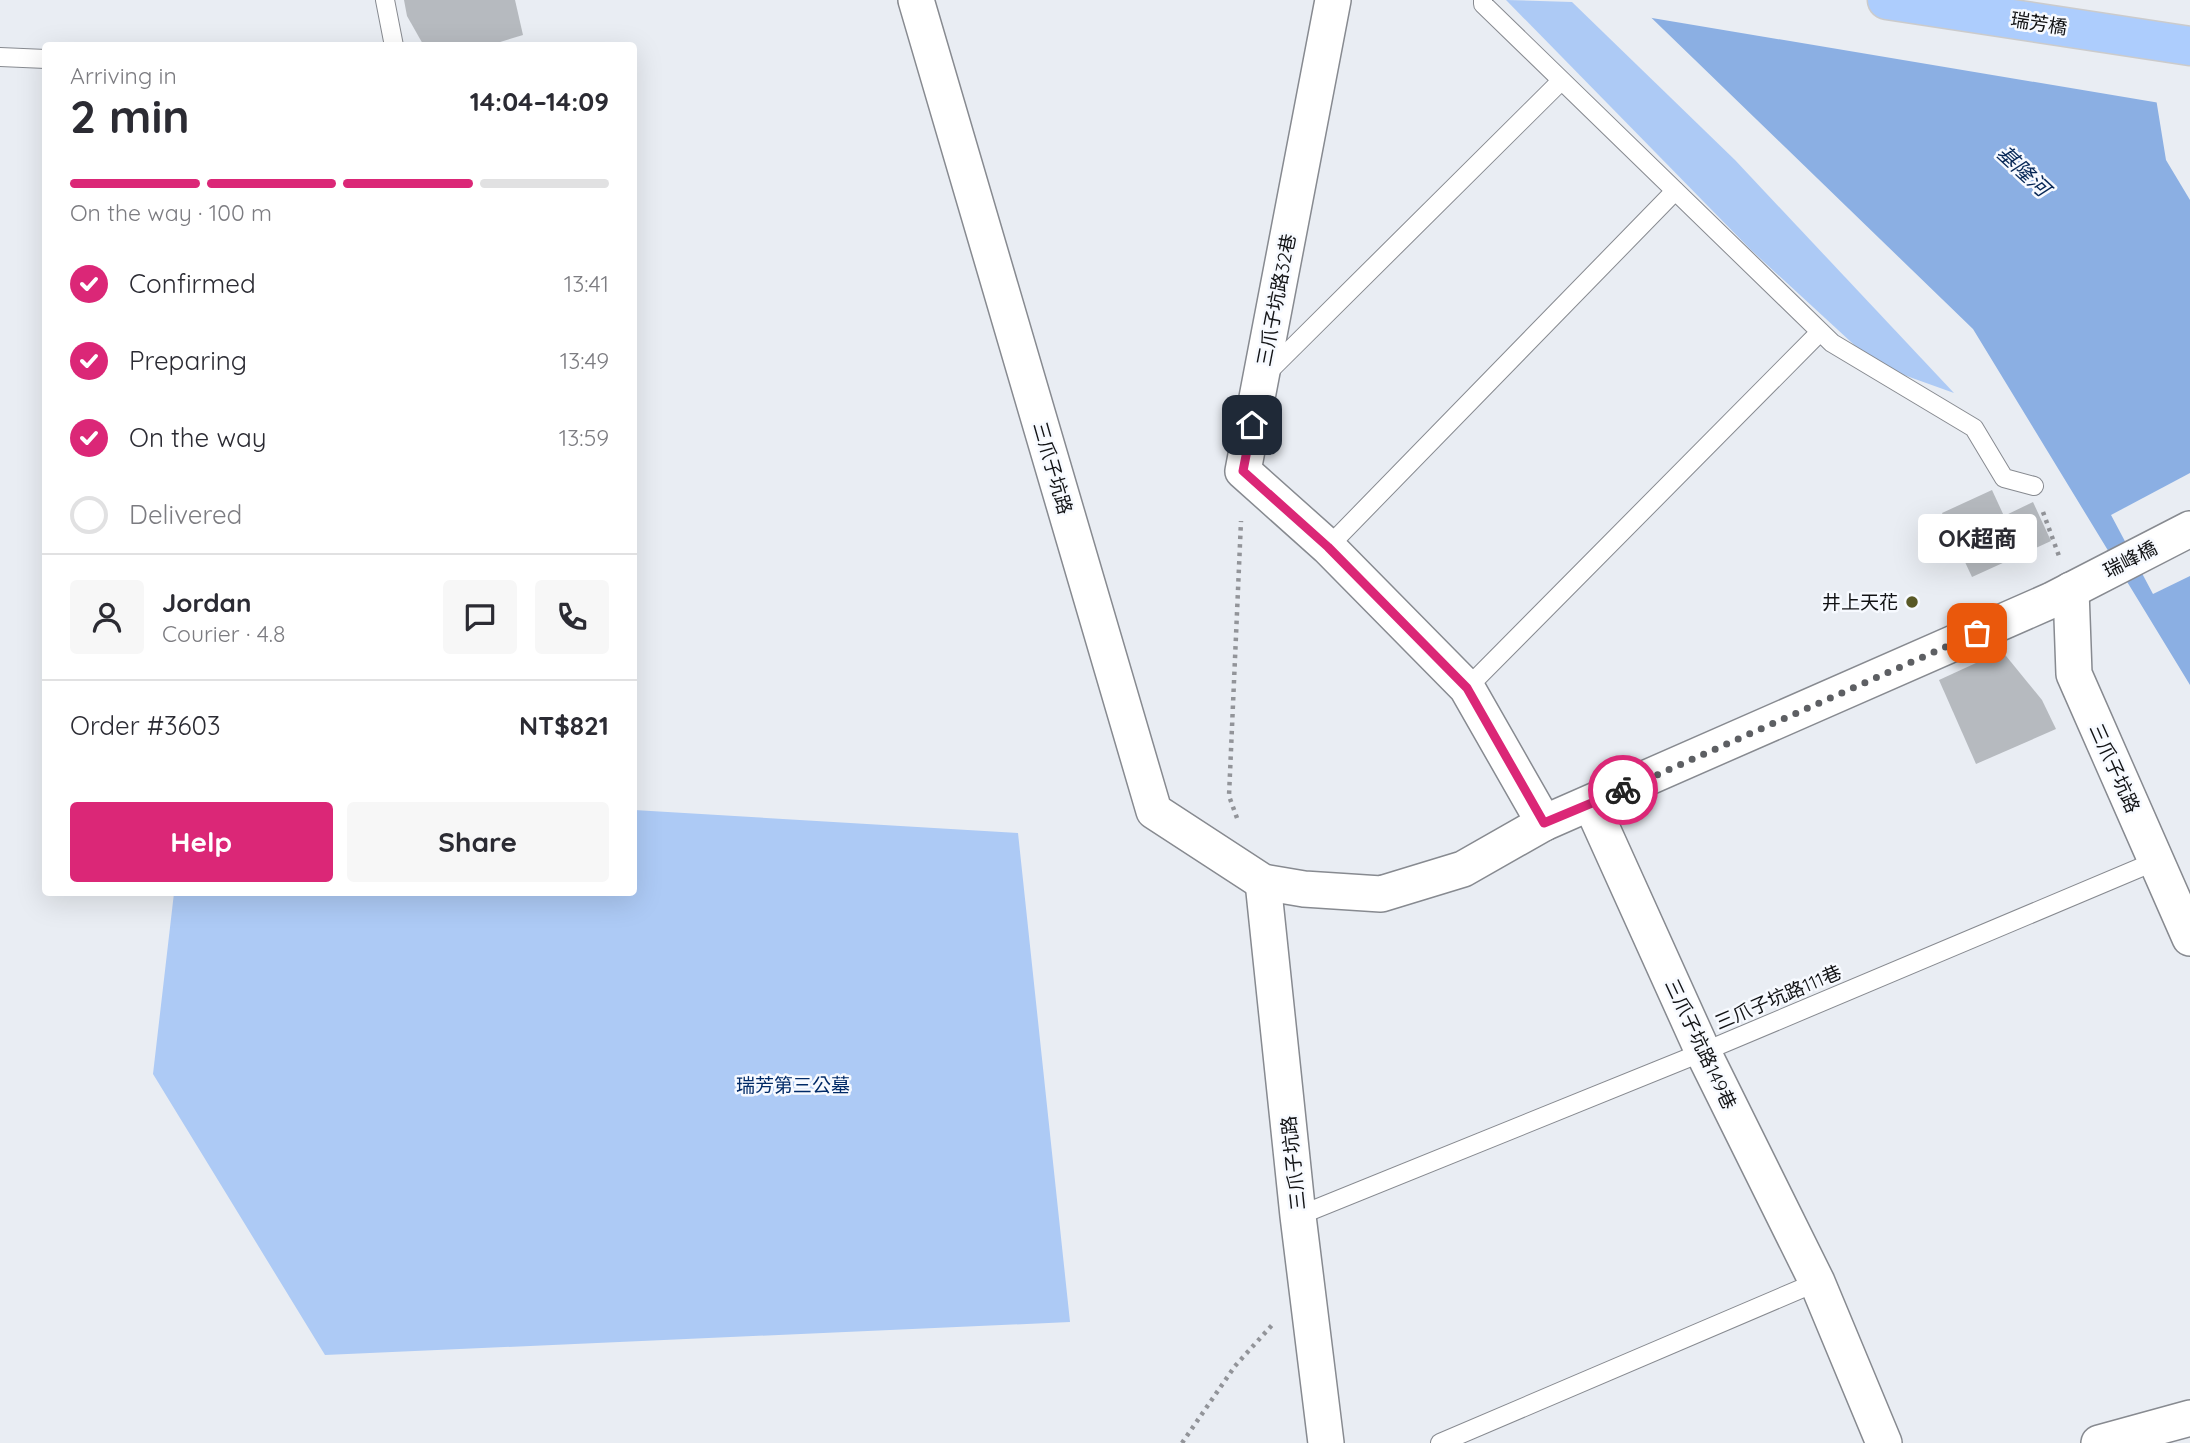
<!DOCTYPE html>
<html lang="en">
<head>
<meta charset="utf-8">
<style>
  body { margin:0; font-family:Quicksand,"Noto Sans TC",sans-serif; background:#f7f7f7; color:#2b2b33; height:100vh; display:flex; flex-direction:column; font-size:26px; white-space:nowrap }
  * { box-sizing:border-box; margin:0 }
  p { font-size:23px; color:#7c7c81 }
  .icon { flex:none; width:38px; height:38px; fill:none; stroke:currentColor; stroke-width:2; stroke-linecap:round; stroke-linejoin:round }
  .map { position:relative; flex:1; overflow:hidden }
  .details { position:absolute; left:42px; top:42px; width:595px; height:854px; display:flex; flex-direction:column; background:#fff; border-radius:7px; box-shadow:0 7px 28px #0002 }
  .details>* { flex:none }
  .pin { position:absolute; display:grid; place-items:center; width:60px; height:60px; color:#fff; margin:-30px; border-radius:14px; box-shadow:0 4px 10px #0006 }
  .courier { position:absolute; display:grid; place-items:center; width:70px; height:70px; margin:-35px; border:5px solid #db2777; border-radius:50%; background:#fff; color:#222; box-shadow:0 2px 9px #0007 }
  .bubble { position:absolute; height:49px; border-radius:7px; background:#fff; box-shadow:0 7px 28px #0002; font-size:23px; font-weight:800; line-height:49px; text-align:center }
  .summary em { font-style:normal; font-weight:800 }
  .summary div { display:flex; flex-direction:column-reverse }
  .summary { display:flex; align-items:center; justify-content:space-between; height:119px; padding:0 28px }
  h1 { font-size:46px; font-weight:800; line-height:52px }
  .bar { display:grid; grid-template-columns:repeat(4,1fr); gap:10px 7px; align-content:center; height:84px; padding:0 28px }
  .bar i { height:9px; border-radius:5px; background:#e1e1e2 }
  .bar .on { background:#db2777 }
  .bar p { grid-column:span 4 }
  .line { display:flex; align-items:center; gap:18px; padding:0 28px; border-top:2px solid #e1e1e2 }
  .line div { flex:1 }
  .round { display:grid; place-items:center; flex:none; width:74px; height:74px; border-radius:7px; background:#f7f7f7 }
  ol { padding:0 28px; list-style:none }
  li { display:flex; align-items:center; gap:21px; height:77px }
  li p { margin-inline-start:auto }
  li .icon { padding:7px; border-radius:50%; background:#db2777; color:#fff; stroke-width:4 }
  li:last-child { color:#7c7c81 }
  li i { width:38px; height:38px; border:4px solid #e1e1e2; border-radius:50% }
  .primary-button { display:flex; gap:14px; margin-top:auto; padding:14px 28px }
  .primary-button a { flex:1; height:80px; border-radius:7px; background:#db2777; color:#fff; font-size:28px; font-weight:800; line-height:80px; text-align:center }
  .primary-button a+a { background:#f7f7f7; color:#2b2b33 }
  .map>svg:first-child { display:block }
  .green { fill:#adcaf5 }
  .water { fill:#8bafe3 }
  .pier { fill:#e9edf3 }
  .building { fill:#b6babf }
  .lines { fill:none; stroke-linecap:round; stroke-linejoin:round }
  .lane-casing { stroke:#878a90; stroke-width:20 }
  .street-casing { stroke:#878a90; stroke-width:38 }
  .primary-casing { stroke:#cbcbcc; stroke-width:41 }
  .path { stroke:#929499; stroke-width:4.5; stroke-dasharray:3.5 5; stroke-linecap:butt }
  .lane { stroke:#fff; stroke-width:18 }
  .street { stroke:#fff; stroke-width:35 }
  .primary { stroke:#adcdfd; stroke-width:38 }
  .done { stroke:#5d5f63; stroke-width:7; stroke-dasharray:0 12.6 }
  .route { stroke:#db2777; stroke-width:9 }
  .poi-dot { fill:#595926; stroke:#f7faff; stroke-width:2.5 }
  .labels { text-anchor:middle; stroke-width:5; stroke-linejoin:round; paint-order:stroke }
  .street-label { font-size:19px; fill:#121315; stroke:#f7faff }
  .poi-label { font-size:19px; fill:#121315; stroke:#f7faff; text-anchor:end }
  .park-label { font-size:19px; fill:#002a67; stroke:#f7faff }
  .water-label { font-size:21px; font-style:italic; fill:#062756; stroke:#f7faff }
</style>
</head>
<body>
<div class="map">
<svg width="2190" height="1443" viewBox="0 0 2190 1443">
  <rect width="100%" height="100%" fill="#e9edf3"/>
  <g class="green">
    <polygon points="1506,0 1572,2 1735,160 1954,393 1876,365 1751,250"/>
    <polygon points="634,810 1018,833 1070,1322 325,1355 153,1074 174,893 634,892"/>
  </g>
  <polygon class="water" points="1633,0 2140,0 2166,160 2190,200 2190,685 1973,329"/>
  <g class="pier">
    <polygon points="1629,0 2143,0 2160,103 1646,17"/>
    <polygon points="2190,473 2190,576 2153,594 2111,515"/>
  </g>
  <g class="building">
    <polygon points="404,0 515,0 523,35 487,46 424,46 407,16"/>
    <polygon points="1992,490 2004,516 2033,502 2051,541 1972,577 1942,513"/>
    <polygon points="2002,651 2042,700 2056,729 1976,764 1939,680"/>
  </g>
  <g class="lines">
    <defs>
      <g id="lane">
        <polyline points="385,0 394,46"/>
        <polyline points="1483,0 1483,4 1832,343 1974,428 2004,478 2034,486"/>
        <polyline points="0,57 46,59"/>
        <polyline points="1266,374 1561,81"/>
        <polyline points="1328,547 1675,191"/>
        <polyline points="1467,688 1820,332"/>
        <polyline points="1298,1216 1703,1052 2156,861"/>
        <polyline points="1440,1443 1817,1282"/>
      </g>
      <g id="street">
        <polyline points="916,0 1154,811 1263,882 1304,889 1381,894 1463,869 1544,823 2052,600 2190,529"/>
        <polyline points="1333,0 1243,471 1328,547 1467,688 1544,823"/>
        <polyline points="2071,590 2074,674 2190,938"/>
        <polyline points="1591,804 1703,1052 1817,1282 1884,1443"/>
        <polyline points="1263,882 1298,1216 1326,1443"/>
        <polyline points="2099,1443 2190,1418"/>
      </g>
      <polyline id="primary" points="1887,0 2190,46"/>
    </defs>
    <use href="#lane" class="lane-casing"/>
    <use href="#street" class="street-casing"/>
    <use href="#primary" class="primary-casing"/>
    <g class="path">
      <polyline points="2043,512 2059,556"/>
      <polyline points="1237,818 1229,796 1241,521"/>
      <polyline points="1182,1443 1235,1366 1273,1324"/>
    </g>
    <use href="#lane" class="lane"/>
    <use href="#street" class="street"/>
    <use href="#primary" class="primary"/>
  </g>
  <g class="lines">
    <polyline class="done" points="1623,790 1977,633"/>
    <polyline class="route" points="1252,425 1243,471 1328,547 1467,688 1544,823 1623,790"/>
  </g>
  <circle class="poi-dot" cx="1912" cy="602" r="7"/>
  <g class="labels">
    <g class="street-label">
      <text transform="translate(2039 23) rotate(9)" y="7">瑞芳橋</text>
      <text transform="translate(1276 300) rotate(-79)" y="7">三爪子坑路32巷</text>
      <text transform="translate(1053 468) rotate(74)" y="7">三爪子坑路</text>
      <text transform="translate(2130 559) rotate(-27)" y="7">瑞峰橋</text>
      <text transform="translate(2115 768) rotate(66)" y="7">三爪子坑路</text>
      <text transform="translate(1778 997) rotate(-23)" y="7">三爪子坑路111巷</text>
      <text transform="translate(1701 1044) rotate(65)" y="7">三爪子坑路149巷</text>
      <text transform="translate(1293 1163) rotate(-96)" y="7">三爪子坑路</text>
    </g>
    <g class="poi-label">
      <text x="1898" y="609">井上天花</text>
    </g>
    <g class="park-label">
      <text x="793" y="1092">瑞芳第三公墓</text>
    </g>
    <g class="water-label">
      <text transform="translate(2023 171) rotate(43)" y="7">基隆河</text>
    </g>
  </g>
</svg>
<div class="pin" style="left:1977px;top:633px;background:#ea580c"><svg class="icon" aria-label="bag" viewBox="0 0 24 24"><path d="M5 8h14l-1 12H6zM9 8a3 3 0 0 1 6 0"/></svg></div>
<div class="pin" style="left:1252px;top:425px;background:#1f2937"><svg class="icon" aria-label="home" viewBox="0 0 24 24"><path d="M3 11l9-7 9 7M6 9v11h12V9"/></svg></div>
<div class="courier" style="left:1623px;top:790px"><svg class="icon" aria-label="bike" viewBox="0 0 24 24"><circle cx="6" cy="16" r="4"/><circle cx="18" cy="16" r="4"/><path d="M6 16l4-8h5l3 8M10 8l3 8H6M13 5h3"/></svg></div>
<div class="bubble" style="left:1918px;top:514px;width:119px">OK超商</div>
<section class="details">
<div class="summary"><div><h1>2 min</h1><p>Arriving in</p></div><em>14:04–14:09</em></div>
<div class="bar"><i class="on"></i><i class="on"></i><i class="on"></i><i></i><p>On the way · 100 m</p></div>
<ol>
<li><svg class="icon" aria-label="check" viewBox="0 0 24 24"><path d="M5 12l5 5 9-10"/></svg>Confirmed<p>13:41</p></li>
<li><svg class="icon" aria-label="check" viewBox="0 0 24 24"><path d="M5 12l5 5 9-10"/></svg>Preparing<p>13:49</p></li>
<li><svg class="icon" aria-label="check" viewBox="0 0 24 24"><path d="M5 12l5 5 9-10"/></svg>On the way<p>13:59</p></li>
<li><i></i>Delivered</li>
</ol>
<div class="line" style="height:126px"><a class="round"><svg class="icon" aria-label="person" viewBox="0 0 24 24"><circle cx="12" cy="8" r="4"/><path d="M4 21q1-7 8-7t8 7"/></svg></a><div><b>Jordan</b><p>Courier · 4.8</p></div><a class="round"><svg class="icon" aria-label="chat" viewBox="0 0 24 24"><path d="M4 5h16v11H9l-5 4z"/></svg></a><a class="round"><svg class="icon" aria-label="phone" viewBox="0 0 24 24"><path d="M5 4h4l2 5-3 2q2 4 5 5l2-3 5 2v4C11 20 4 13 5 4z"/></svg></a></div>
<div class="line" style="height:91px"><div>Order #3603</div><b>NT$821</b></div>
<div class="primary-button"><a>Help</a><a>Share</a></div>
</section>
</div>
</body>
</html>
